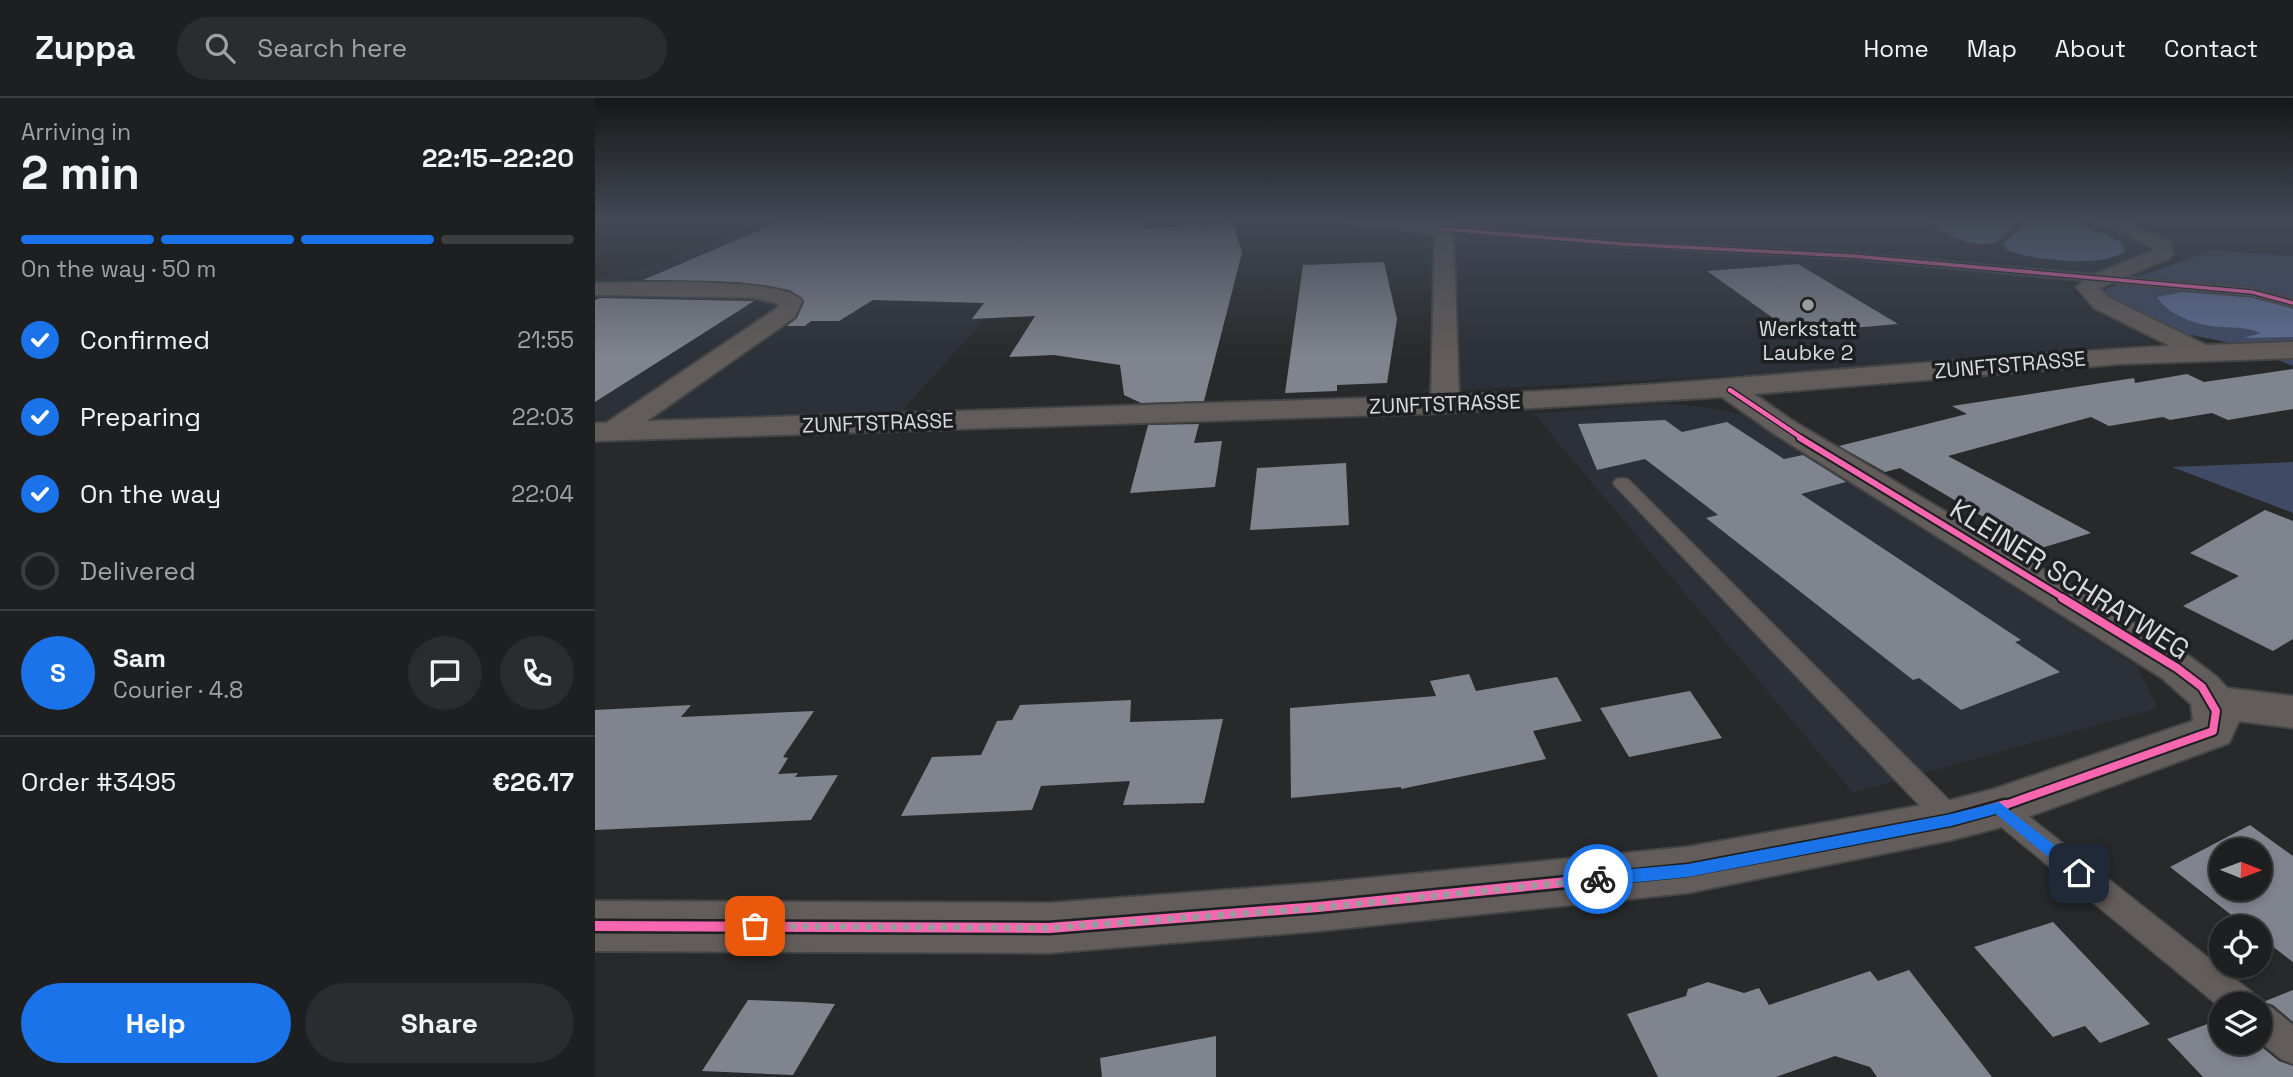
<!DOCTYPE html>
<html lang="en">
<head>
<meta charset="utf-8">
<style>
  body { margin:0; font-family:"Space Grotesk",sans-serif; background:#2b2c2d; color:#f1f3f6; height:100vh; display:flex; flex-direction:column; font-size:26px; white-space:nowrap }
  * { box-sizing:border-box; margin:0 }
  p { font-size:23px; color:#a1a2a5 }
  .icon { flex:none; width:38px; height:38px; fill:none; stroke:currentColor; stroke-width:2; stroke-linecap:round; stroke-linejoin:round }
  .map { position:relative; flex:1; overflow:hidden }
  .side { display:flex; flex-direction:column; background:#1e1f20; width:595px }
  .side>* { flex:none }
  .needle { width:46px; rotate:91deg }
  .tools { position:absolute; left:1614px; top:740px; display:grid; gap:14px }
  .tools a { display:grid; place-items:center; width:63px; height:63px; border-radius:50%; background:#1e1f20; box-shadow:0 4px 10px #0003,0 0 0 2px #3c3d3e; font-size:35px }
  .pin { position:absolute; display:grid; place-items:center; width:60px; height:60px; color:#fff; margin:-30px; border-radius:14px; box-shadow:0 4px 10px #0006 }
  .courier { position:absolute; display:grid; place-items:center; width:70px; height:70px; margin:-35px; border:5px solid #1a73e8; border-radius:50%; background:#fff; color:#222; box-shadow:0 2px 9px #0007 }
  .summary em { font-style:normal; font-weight:800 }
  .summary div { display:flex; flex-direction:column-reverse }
  .summary { display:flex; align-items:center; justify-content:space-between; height:119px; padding:0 21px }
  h1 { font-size:46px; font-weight:800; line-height:52px }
  .bar { display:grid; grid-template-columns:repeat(4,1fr); gap:10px 7px; align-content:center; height:84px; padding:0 21px }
  .bar i { height:9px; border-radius:5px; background:#3c3d3e }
  .bar .active { background:#1a73e8 }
  .bar p { grid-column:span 4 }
  .line { display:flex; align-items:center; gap:18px; padding:0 21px; border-top:2px solid #3c3d3e }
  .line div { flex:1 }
  .round { display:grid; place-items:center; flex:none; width:74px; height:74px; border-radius:37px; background:#2b2c2d }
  ol { padding:0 21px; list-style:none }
  li { display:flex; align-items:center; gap:21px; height:77px }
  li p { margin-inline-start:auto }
  li .icon { padding:7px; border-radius:50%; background:#1a73e8; color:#fff; stroke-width:4 }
  li:last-child { color:#a1a2a5 }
  li i { width:38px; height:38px; border:4px solid #3c3d3e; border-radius:50% }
  .cta { display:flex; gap:14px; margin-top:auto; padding:14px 21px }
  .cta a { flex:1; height:80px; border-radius:42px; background:#1a73e8; color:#fff; font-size:28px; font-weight:800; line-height:80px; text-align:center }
  .cta a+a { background:#2b2c2d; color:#f1f3f6 }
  header { display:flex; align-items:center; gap:42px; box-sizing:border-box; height:98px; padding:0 35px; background:#1e1f20; border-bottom:2px solid #3c3d3e }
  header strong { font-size:33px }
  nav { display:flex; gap:38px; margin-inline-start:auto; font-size:24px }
  .search { width:490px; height:63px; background:#2b2c2d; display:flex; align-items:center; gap:18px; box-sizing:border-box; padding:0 24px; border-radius:38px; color:#a1a2a5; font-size:26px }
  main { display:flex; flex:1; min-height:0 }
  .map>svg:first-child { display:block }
  .built { fill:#2c3038 }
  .green { fill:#3f4a64 }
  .water { fill:#5f6f95 }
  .building { fill:#80848e; fill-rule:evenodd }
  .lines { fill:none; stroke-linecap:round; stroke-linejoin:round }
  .service-casing { stroke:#444546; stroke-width:3 }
  .minor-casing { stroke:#444546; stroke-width:4 }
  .service { fill:#625c5a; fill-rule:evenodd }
  .minor { fill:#625c5a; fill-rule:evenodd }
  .cycleway-far4-casing { stroke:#1d1f22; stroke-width:6 }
  .cycleway-far3-casing { stroke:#1d1f22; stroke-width:7 }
  .cycleway-far2-casing { stroke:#1d1f22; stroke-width:10 }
  .cycleway-far1-casing { stroke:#1d1f22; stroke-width:12 }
  .cycleway-casing { stroke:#1d1f22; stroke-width:15 }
  .cycleway-far4 { stroke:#f766af; stroke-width:3.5 }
  .cycleway-far3 { stroke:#f766af; stroke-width:4.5 }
  .cycleway-far2 { stroke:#f766af; stroke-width:6 }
  .cycleway-far1 { stroke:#f766af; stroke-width:8 }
  .cycleway { stroke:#f766af; stroke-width:10 }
  .route { fill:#1a73e8 }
  .done { stroke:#9a9b9d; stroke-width:7; stroke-dasharray:0 12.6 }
  .poi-dot { fill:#9a9b9d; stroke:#1d1f22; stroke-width:2.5 }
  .labels { text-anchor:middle; stroke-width:7; stroke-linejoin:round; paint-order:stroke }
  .far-poi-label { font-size:21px; fill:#d8d9db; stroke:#1d1f22 }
  .far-street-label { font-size:21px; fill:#d8d9db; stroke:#1d1f22 }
  .near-street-label { font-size:28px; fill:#d8d9db; stroke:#1d1f22 }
</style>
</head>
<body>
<header>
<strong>Zuppa</strong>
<div class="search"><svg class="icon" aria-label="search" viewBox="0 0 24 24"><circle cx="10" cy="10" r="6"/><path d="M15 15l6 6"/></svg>Search here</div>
<nav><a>Home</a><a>Map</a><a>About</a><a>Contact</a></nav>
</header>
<main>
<section class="side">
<div class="summary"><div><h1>2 min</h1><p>Arriving in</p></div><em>22:15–22:20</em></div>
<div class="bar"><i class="active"></i><i class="active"></i><i class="active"></i><i></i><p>On the way · 50 m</p></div>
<ol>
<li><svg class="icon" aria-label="check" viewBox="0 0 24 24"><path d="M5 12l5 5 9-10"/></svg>Confirmed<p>21:55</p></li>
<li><svg class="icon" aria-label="check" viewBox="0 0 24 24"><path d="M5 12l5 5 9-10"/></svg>Preparing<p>22:03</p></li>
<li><svg class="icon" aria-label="check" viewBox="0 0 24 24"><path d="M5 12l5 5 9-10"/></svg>On the way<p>22:04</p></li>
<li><i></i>Delivered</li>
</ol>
<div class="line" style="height:126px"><b class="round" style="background:#1a73e8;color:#fff">S</b><div><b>Sam</b><p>Courier · 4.8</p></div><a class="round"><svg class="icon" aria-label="chat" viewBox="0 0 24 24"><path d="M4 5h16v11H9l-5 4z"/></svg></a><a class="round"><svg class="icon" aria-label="phone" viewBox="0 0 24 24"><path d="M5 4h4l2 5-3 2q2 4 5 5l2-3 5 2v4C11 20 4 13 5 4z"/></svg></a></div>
<div class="line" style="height:91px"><div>Order #3495</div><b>€26.17</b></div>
<div class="cta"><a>Help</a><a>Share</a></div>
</section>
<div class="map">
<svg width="1698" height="979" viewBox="0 0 1698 979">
  <rect width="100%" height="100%" fill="#28292a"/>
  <g class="built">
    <polygon points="168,123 479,123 307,313 0,326 0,181 55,168"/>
    <polygon points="827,123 1698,123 1698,158 1617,152 1545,179 1471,183 1481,197 1541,230 1558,245 1219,274 828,294 837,283 839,267 837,200"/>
    <polygon points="1070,305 1115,310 1148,317 1542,568 1563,610 1258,695 939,316"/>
  </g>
  <g class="green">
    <polygon points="1617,152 1698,158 1698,268 1646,247 1571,232 1517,202 1510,191"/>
    <polygon points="1698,364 1698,415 1577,369"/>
  </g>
  <g class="water">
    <path d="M1329,123H1422C1416,129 1409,138 1402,143C1381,155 1347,133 1329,123Z"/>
    <path d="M1433,123H1479L1526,144L1530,153C1510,170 1434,163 1411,151L1409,145Z"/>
    <path d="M1588,194L1674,201L1698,208V239L1649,240L1666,235C1648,227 1630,231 1610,227C1594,224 1571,214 1562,199Z"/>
  </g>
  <g class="building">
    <polygon points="186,123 491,126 492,123 550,123 549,131 638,125 647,155 609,303 546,305 529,297 525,267 459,257 414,259 440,218 377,221 389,205 278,202 244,223 216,223 210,228 192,228 202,220 209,204 195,192 143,184 48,182"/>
    <polygon points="789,164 802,221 792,285 742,287 742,293 690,295 708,167"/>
    <polygon points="1203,166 1303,226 1199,235 1112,173"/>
    <polygon points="5,200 158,203 159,203 0,304 0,202"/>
    <polygon points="1698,271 1698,311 1633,322 1617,315 1575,322 1568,319 1514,328 1496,319 1353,358 1496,435 1443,451 1305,370 1290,374 1244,348 1372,316 1357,308 1539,280 1540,285 1592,276 1609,284"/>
    <polygon points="1070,322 1087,334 1132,324 1189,361 1208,357 1251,384 1206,396 1426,542 1420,544 1465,574 1366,612 1324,580 1318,582 1111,420 1123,417 1050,361 1002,372 983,326"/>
    <polygon points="604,326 599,345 627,343 620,389 535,395 553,327"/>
    <polygon points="751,365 754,427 655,432 662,370"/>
    <polygon points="1670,412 1698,423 1698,541 1678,553 1588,508 1644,478 1595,455"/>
    <polygon points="874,576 881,593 962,579 987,623 938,633 951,661 806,691 806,689 696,700 695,610 841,598 835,583"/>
    <polygon points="1095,593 1127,640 1034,659 1005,610"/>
    <polygon points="536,602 535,624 628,621 609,705 528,707 535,683 446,688 437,712 306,718 337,659 386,657 402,623 417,622 425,607"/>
    <polygon points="96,607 86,619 219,613 188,659 193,660 183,676 203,675 200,679 243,677 216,722 0,732 0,612"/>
    <path d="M1655,727L1698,758V864L1664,838V830H1653L1575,769ZM1626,752H1664V791H1626Z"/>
    <polygon points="1458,824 1555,926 1505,945 1490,928 1458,939 1379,849"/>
    <polygon points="1314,872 1397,979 1282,979 1275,969 1240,958 1181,979 1063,979 1032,916 1091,898 1093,891 1113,884 1149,895 1164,890 1174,907 1275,873 1283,883"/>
    <polygon points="1698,892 1698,924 1678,907 1668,904"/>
    <polygon points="153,902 208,904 240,906 198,977 107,973"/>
    <polygon points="1626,921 1626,945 1662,945 1684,963 1698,968 1698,979 1608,979 1572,941"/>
    <polygon points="621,938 621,979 507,979 505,960"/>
  </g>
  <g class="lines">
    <defs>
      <g id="service">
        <polygon points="849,128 1028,143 1257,155 1657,190 1698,201 1698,209 1656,198 1257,161 1028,149 845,133 845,129"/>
        <polygon points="1027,380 1033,381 1366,714 1370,722 1366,730 1356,733 1346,730 1021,389 1018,385 1021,381"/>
        <polygon points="1403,699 1413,702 1658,895 1663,905 1676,909 1698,927 1698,966 1686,961 1664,943 1664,906 1626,906 1626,910 1393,718 1389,710 1393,702"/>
      </g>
      <path id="minor" d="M750,123H858L864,297C1102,288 1338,260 1575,248L1499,210L1481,189L1497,177L1558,153V150L1503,123H1528L1575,143L1578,156L1575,160L1505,190L1515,200L1611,247L1698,244V260L1525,266L1159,296L1198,323L1597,560L1622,579L1632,590L1698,598V630L1644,623L1634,645L1403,730L1356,742L1092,795L723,833L454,855L0,853V803L454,805L723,785L1092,749L1356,702L1399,691L1598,623L1596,606L1567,580L1178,335L1127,299L850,315L0,343V325H11L182,210L184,206L158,200L0,197V185C35,185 190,178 207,203L200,219L52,323L836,298L840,136L759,128Z"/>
    </defs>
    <use href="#service" class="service-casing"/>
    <use href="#minor" class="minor-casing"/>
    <use href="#service" class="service"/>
    <use href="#minor" class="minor"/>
    <defs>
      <polyline id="cycleway-far4" points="849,131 1028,146 1257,158 1657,194 1698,205"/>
      <polyline id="cycleway-far3" points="1135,292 1208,341"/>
      <polyline id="cycleway-far2" points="1205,340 1470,501"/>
      <polyline id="cycleway-far1" points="1405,709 1618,633 1621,613 1607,589 1582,570 1467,500"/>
      <polyline id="cycleway" points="0,828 454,830 723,809 1092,772 1356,722 1410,707"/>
    </defs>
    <use href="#cycleway-far4" class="cycleway-far4-casing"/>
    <use href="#cycleway-far3" class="cycleway-far3-casing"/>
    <use href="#cycleway-far2" class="cycleway-far2-casing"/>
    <use href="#cycleway-far1" class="cycleway-far1-casing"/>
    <use href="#cycleway" class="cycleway-casing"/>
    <use href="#cycleway-far4" class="cycleway-far4"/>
    <use href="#cycleway-far3" class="cycleway-far3"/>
    <use href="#cycleway-far2" class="cycleway-far2"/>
    <use href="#cycleway-far1" class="cycleway-far1"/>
    <use href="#cycleway" class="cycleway"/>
  </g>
  <linearGradient id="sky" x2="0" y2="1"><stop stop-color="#161717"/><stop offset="0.47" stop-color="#424955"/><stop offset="1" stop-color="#424955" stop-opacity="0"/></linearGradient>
  <rect width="1698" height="260" fill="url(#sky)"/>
  <polygon class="route" points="1404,704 1490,771 1492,775 1490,780 1479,780 1401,716 1356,728 1093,779 1003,788 997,786 995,781 997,776 1003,774 1093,766 1356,716"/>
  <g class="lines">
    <polyline class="done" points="160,828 454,830 723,810 1003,781"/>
  </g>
  <circle class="poi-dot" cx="1213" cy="207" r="7"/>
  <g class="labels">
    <g class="far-poi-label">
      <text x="1213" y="238">Werkstatt<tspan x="1213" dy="24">Laubke 2</tspan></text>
    </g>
    <g class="far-street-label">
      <text transform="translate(1415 267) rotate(-5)" y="7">ZUNFTSTRASSE</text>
      <text transform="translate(850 306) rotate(-2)" y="7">ZUNFTSTRASSE</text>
      <text transform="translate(283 325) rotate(-2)" y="7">ZUNFTSTRASSE</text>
    </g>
    <g class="near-street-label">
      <text transform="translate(1475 481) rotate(32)" y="10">KLEINER SCHRATWEG</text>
    </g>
  </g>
</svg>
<div class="tools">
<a><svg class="needle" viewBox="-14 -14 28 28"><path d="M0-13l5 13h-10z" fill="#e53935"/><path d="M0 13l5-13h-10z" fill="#a1a2a5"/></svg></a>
<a><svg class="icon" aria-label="locate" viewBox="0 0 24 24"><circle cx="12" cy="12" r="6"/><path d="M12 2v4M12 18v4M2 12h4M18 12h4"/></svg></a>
<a><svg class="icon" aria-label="layers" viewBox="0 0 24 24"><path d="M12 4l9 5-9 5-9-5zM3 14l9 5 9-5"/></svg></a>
</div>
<div class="pin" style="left:160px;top:828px;background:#ea580c"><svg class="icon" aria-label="bag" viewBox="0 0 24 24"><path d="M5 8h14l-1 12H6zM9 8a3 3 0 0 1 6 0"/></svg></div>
<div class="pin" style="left:1484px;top:775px;background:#1f2937"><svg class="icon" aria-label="home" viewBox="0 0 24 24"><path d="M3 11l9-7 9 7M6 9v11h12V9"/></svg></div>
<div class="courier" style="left:1003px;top:781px"><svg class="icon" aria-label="bike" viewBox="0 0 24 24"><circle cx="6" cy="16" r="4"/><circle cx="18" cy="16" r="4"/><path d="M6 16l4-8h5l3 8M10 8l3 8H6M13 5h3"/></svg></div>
</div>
</main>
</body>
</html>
